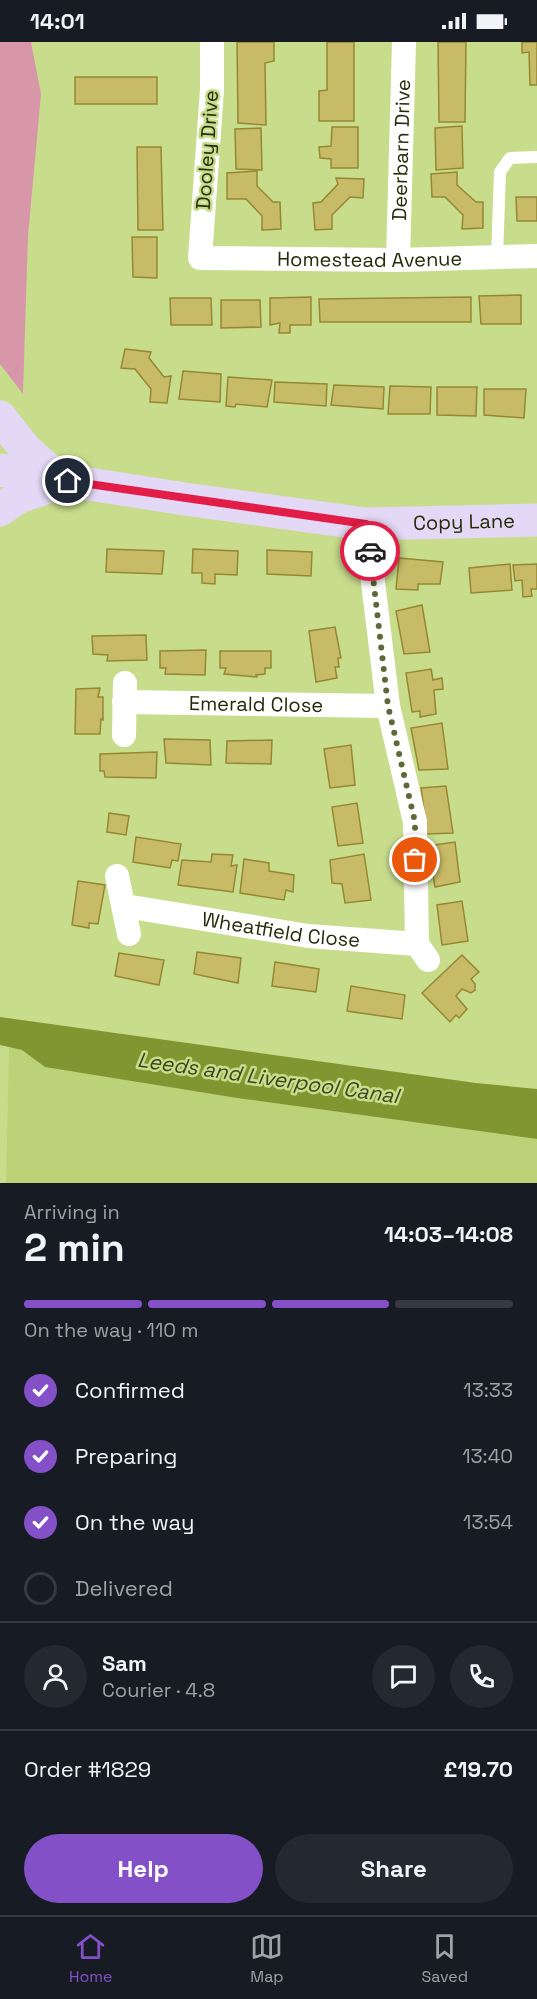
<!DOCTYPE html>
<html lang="en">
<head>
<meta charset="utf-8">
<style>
  body { margin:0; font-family:"Space Grotesk",sans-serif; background:#242831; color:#f1f3f6; height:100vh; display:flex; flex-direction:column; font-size:22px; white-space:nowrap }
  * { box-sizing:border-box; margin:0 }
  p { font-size:20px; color:#9ea1a6 }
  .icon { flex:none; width:33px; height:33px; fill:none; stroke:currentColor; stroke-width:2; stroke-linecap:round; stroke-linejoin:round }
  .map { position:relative; height:1141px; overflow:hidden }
  .details { display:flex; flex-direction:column; background:#171b24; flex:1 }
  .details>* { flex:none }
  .pin { position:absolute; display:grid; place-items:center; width:51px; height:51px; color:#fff; margin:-26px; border:3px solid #fff; border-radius:50%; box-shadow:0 2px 6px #0007 }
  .courier { position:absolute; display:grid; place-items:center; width:60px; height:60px; margin:-30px; border:4px solid #e11d48; border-radius:50%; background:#fff; color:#222; box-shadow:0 2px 8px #0007 }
  .summary em { font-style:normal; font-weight:600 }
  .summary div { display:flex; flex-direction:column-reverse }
  .summary { display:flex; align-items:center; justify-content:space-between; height:102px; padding:0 24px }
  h1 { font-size:39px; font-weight:600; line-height:45px }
  .bar { display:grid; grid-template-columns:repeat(4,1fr); gap:9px 6px; align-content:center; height:72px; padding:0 24px }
  .bar i { height:8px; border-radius:4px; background:#363941 }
  .bar .active { background:#8350c8 }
  .bar p { grid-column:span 4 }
  .line { display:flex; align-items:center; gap:15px; padding:0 24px; border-top:2px solid #363941 }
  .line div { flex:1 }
  .round { display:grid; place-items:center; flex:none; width:63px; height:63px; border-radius:32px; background:#242831 }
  ol { padding:0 24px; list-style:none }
  li { display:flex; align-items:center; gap:18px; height:66px }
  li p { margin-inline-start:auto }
  li .icon { padding:6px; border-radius:50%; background:#8350c8; color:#fff; stroke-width:4 }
  li:last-child { color:#9ea1a6 }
  li i { width:33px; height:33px; border:3px solid #363941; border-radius:50% }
  .button { display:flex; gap:12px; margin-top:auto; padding:12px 24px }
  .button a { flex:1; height:69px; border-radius:36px; background:#8350c8; color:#fff; font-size:24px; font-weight:600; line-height:69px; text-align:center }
  .button a+a { background:#242831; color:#f1f3f6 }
  .status { display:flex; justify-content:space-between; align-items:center; height:42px; padding:0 30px; background:#171b24; direction:ltr }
  .status svg { height:16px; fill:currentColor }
  .dock { display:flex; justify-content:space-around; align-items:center; height:84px; border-top:2px solid #363941; background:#171b24; font-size:16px; color:#9ea1a6 }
  .dock a { display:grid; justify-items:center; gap:3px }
  .dock .active { color:#8350c8 }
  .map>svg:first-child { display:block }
  .built { fill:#bcd279 }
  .green { fill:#d896a9 }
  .water { fill:#819631 }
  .building { fill:#c8bb67; stroke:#968832; stroke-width:1.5 }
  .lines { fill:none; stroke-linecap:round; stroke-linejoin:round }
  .service { stroke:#fff; stroke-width:12 }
  .minor { stroke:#fff; stroke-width:24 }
  .secondary { stroke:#e3d8f5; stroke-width:33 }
  .done { stroke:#5d6937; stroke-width:6; stroke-dasharray:0 10.8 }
  .route { stroke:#e11d48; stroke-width:8 }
  .labels { text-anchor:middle; stroke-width:5; stroke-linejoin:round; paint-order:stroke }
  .street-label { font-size:20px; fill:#242b09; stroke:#c8dd8c }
  .water-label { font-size:21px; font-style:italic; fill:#3d471e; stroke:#c8dd8c }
</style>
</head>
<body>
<div class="status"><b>14:01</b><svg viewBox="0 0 49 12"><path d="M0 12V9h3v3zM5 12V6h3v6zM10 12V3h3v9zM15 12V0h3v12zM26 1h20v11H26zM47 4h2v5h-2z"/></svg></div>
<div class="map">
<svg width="537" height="1141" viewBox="0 0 537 1141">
  <rect width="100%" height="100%" fill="#c8dd8c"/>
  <polygon class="built" points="9,1005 22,1008 46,1025 237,1056 537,1097 537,1141 6,1141"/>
  <polygon class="green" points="0,0 31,0 41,52 28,194 23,352 0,322"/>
  <polygon class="water" points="0,975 476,1041 537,1047 537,1097 237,1056 45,1025 22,1008 0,1003"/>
  <g class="building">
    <polygon points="237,0 274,0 274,19 265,21 266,83 238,81"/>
    <polygon points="327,0 354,0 354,79 319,79 319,49 327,48"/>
    <polygon points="438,0 466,0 465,80 439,80"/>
    <polygon points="522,0 537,0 537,43 530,43 529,10 522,11"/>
    <rect x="75" y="35" width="82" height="27"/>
    <polygon points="462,84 463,126 436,128 435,86"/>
    <polygon points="332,85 358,85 358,126 331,126 331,117 320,116 319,105 331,104"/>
    <polygon points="261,86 262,128 236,127 235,87"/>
    <polygon points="137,105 161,105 163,188 138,188"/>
    <polygon points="257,129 257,144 273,160 280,160 281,187 262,188 262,174 246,157 227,157 227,131"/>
    <polygon points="457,130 457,143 476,160 483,160 483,186 462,187 463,173 445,155 432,155 431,132"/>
    <polygon points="336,136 364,137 363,156 350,155 332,173 332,187 315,188 313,161 321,160 338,142"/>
    <polygon points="516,155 537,155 537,179 517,179"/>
    <polygon points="132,195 157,195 157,236 133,235"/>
    <polygon points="521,253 521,282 481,282 479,254"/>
    <polygon points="311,255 311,283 290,283 290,291 279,291 280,281 270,283 270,256"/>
    <polygon points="471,255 471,280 320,280 319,257"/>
    <polygon points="170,256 211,256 212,283 171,283"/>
    <polygon points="221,258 260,258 261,285 221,286"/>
    <polygon points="125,307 151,310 149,316 164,335 171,334 167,361 150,360 151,347 135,327 121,326"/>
    <polygon points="183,329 221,332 220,360 179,357"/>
    <polygon points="228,335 272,338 267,365 236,362 235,365 226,364"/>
    <polygon points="275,340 327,342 326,364 274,360"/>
    <polygon points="334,343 384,345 383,367 331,363"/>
    <polygon points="390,344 431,345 430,372 388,372"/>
    <polygon points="437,345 477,345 476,374 437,373"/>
    <polygon points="484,347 526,347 524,376 484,373"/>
    <polygon points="107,507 164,509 162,532 106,530"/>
    <polygon points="193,507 238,509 237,533 215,532 215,542 202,541 202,531 192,531"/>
    <polygon points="267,508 312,510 311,534 267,532"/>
    <polygon points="399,516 443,520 440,542 418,542 418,548 396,547"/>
    <polygon points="510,522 512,548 471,551 469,526"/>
    <polygon points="537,522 537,547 531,547 532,554 523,555 522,538 515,539 513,523"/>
    <polygon points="422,563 430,610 404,612 396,569"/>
    <polygon points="335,585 341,616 338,616 339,625 335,625 337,636 316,640 309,589"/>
    <polygon points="146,593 147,618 107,619 108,613 93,612 92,594"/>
    <polygon points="206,608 205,633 165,632 166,626 160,626 160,609"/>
    <polygon points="220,609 271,609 271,626 265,626 265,632 256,633 257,635 224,632 226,626 220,626"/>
    <polygon points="431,627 433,638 442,636 443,647 434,648 436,672 420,675 420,669 412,670 406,631"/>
    <polygon points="100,646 98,655 103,655 103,678 101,677 100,692 75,692 76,647"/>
    <polygon points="442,681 448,727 419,728 411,686"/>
    <polygon points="164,697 210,698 211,723 166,721"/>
    <polygon points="272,698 271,722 226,721 227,699"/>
    <polygon points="351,703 355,743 330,746 324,707"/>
    <polygon points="157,710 156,736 105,735 104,729 100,729 100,712"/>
    <polygon points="446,744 453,791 427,792 421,746"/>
    <polygon points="357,761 363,801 338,804 332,765"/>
    <polygon points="109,771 129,774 126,793 107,790"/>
    <polygon points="136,795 181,802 178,819 172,818 170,826 133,820"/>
    <polygon points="455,800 460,840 435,845 428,804"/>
    <polygon points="212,812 233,813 231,824 237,823 233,850 178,843 182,818 211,820"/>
    <polygon points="364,812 371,858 345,861 342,842 332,841 330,818"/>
    <polygon points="244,817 269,821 269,829 294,833 293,850 286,848 284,858 240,851"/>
    <polygon points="78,839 105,843 98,882 89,881 89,886 72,883"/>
    <polygon points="462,859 468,899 442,903 437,863"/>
    <polygon points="197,910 241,916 238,941 194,932"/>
    <polygon points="119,911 164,918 159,943 115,934"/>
    <polygon points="462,913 479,930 471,937 475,942 475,948 471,951 462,947 456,954 467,967 459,976 456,973 450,980 422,951"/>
    <polygon points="275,920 319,927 316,950 272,944"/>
    <polygon points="351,944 405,953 402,977 347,969"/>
  </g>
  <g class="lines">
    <polyline class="service" points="497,215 500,130 510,116 537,115"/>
    <g class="minor">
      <path id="s1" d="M212,0V48L200,216L398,218L537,214"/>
      <path id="s2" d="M398,218L404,0"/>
      <polyline points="366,482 388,664 415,780 417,902"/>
      <path id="s3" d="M124,660L388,664"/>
      <polyline points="124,693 125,641"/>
      <polyline points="117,834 129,892"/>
      <path id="s4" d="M125,864L308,894L417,902L428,918"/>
    </g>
    <g class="secondary">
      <polyline points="0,375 26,408 59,437"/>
      <path id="s5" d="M0,428L185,457L366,482L537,478"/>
      <polyline points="0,468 19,455 63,440"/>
    </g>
  </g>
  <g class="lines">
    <polyline class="done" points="370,509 388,664 415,780 415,818"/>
    <polyline class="route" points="68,439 366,482 370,509"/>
  </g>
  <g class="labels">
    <g class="street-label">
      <text transform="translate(207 108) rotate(-86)" y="7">Dooley Drive</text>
      <text dy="7" stroke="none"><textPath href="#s2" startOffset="110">Deerbarn Drive</textPath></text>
      <text dy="7" stroke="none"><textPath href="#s1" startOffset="386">Homestead Avenue</textPath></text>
      <text dy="7" stroke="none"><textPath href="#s5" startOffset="468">Copy Lane</textPath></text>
      <text dy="7" stroke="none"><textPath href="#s3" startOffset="132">Emerald Close</textPath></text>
      <text dy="7" stroke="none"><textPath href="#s4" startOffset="158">Wheatfield Close</textPath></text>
    </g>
    <g class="water-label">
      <text transform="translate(268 1036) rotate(8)" y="7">Leeds and Liverpool Canal</text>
    </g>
  </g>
</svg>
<div class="pin" style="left:415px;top:818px;background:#ea580c"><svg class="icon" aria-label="bag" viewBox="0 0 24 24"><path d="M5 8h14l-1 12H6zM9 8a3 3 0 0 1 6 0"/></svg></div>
<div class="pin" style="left:68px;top:439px;background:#1f2937"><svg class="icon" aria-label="home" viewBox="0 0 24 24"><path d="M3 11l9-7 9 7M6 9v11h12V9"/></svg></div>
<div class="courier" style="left:370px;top:509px"><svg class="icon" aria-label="car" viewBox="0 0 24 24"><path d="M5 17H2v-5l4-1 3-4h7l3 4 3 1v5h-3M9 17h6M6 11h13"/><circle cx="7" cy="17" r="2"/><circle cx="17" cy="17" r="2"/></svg></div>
</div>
<section class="details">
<div class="summary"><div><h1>2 min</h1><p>Arriving in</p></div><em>14:03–14:08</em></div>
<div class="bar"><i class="active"></i><i class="active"></i><i class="active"></i><i></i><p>On the way · 110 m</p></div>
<ol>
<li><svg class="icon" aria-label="check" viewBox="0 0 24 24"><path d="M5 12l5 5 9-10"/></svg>Confirmed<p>13:33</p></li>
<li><svg class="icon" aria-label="check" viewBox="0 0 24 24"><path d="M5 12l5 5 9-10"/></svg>Preparing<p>13:40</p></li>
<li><svg class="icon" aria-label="check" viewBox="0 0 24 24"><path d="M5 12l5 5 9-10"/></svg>On the way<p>13:54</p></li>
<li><i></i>Delivered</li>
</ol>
<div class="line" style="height:108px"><a class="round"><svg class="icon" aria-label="person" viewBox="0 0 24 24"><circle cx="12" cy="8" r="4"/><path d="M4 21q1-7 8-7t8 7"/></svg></a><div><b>Sam</b><p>Courier · 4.8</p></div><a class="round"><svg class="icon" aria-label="chat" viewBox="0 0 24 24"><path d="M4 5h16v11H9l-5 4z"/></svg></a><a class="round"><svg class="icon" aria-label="phone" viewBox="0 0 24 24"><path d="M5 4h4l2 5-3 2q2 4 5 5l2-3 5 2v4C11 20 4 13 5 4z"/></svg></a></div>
<div class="line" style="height:78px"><div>Order #1829</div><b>£19.70</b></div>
<div class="button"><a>Help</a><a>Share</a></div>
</section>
<nav class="dock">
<a class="active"><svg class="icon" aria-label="home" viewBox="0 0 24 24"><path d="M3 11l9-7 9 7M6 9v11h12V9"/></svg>Home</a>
<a><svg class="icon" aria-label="map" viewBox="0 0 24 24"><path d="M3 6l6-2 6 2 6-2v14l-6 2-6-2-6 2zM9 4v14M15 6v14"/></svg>Map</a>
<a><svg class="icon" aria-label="saved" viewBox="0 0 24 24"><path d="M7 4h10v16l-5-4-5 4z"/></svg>Saved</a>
</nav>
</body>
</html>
